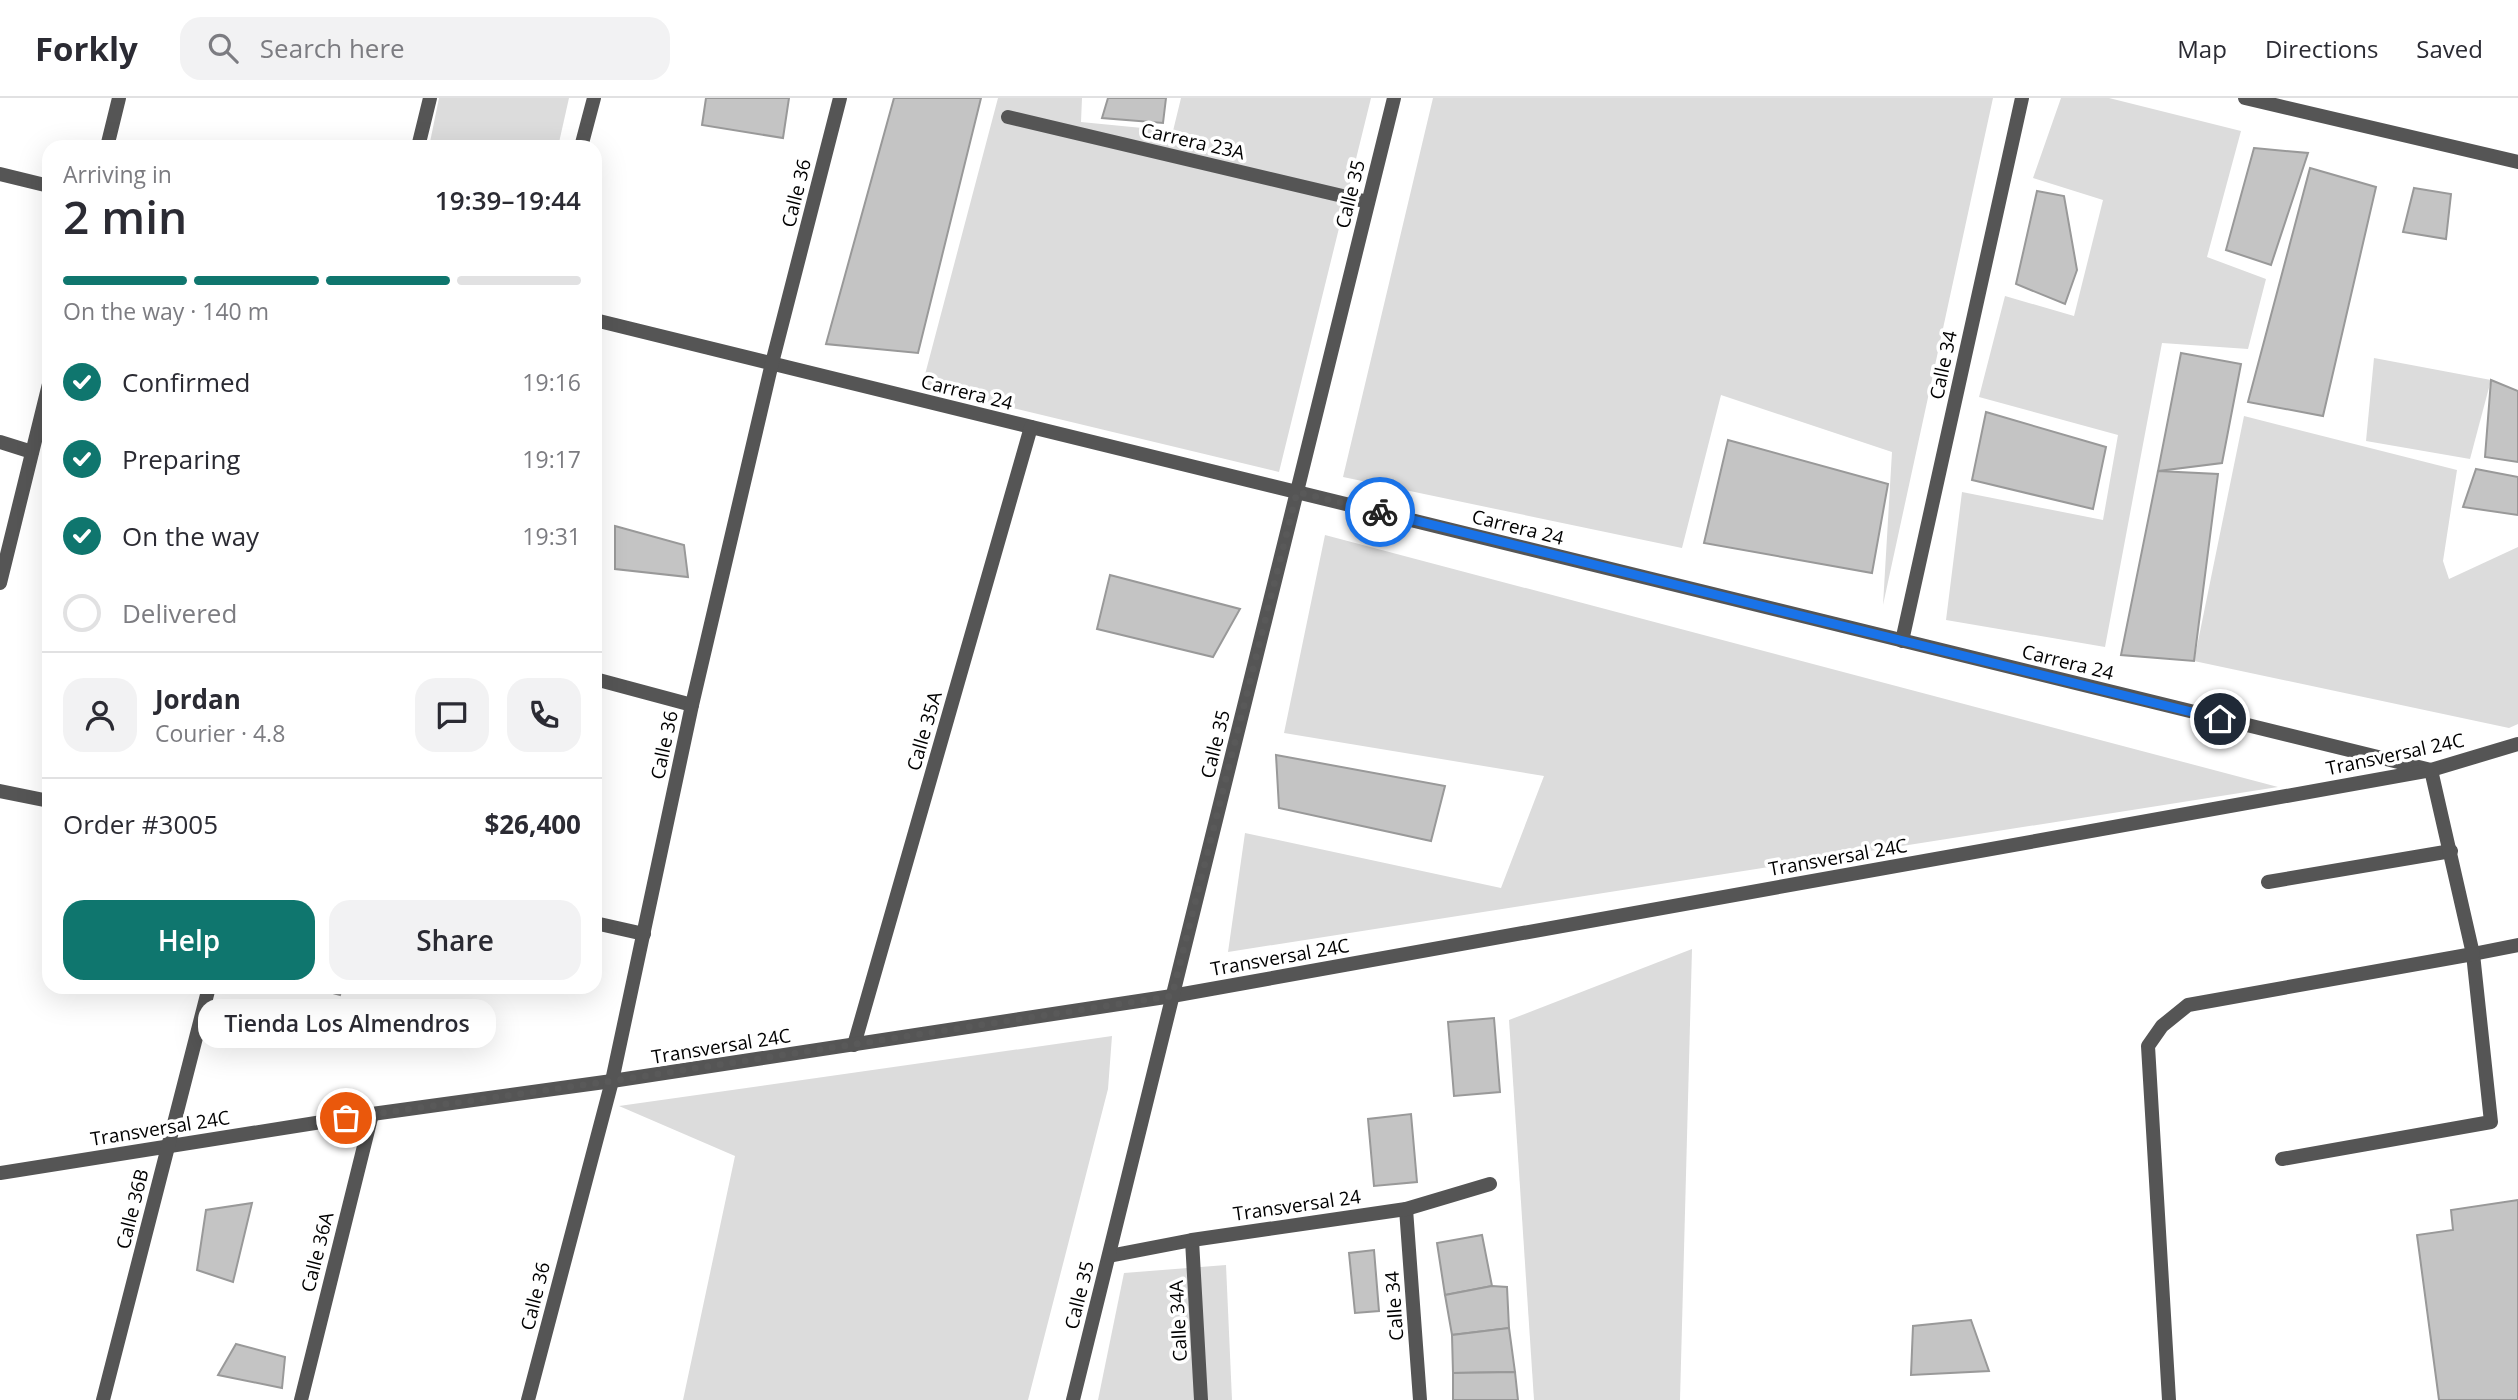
<!DOCTYPE html>
<html lang="en">
<head>
<meta charset="utf-8">
<style>
  body { margin:0; font-family:"Open Sans",sans-serif; background:#f2f2f3; color:#2b2b33; height:100vh; display:flex; flex-direction:column; font-size:26px; white-space:nowrap }
  * { box-sizing:border-box; margin:0 }
  p { font-size:23px; color:#7c7c81 }
  .icon { flex:none; width:38px; height:38px; fill:none; stroke:currentColor; stroke-width:2; stroke-linecap:round; stroke-linejoin:round }
  .map { position:relative; flex:1; overflow:hidden }
  .sheet { position:absolute; left:42px; top:42px; width:560px; height:854px; display:flex; flex-direction:column; background:#fff; border-radius:21px; box-shadow:0 7px 28px #0002 }
  .sheet>* { flex:none }
  .pin { position:absolute; display:grid; place-items:center; width:60px; height:60px; color:#fff; margin:-30px; border:4px solid #fff; border-radius:50%; box-shadow:0 2px 7px #0007 }
  .courier { position:absolute; display:grid; place-items:center; width:70px; height:70px; margin:-35px; border:5px solid #1a73e8; border-radius:50%; background:#fff; color:#222; box-shadow:0 2px 9px #0007 }
  .bubble { position:absolute; height:49px; border-radius:21px; background:#fff; box-shadow:0 7px 28px #0002; font-size:23px; font-weight:600; line-height:49px; text-align:center }
  .overview em { font-style:normal; font-weight:600 }
  .overview div { display:flex; flex-direction:column-reverse }
  .overview { display:flex; align-items:center; justify-content:space-between; height:119px; padding:0 21px }
  h1 { font-size:46px; font-weight:600; line-height:52px }
  .bar { display:grid; grid-template-columns:repeat(4,1fr); gap:10px 7px; align-content:center; height:84px; padding:0 21px }
  .bar i { height:9px; border-radius:5px; background:#e1e1e2 }
  .bar .active { background:#0f766e }
  .bar p { grid-column:span 4 }
  .line { display:flex; align-items:center; gap:18px; padding:0 21px; border-top:2px solid #e1e1e2 }
  .line div { flex:1 }
  .round { display:grid; place-items:center; flex:none; width:74px; height:74px; border-radius:21px; background:#f2f2f3 }
  ol { padding:0 21px; list-style:none }
  li { display:flex; align-items:center; gap:21px; height:77px }
  li p { margin-inline-start:auto }
  li .icon { padding:7px; border-radius:50%; background:#0f766e; color:#fff; stroke-width:4 }
  li:last-child { color:#7c7c81 }
  li i { width:38px; height:38px; border:4px solid #e1e1e2; border-radius:50% }
  .cta { display:flex; gap:14px; margin-top:auto; padding:14px 21px }
  .cta a { flex:1; height:80px; border-radius:21px; background:#0f766e; color:#fff; font-size:28px; font-weight:600; line-height:80px; text-align:center }
  .cta a+a { background:#f2f2f3; color:#2b2b33 }
  header { display:flex; align-items:center; gap:42px; box-sizing:border-box; height:98px; padding:0 35px; background:#fff; border-bottom:2px solid #e1e1e2 }
  header strong { font-size:33px }
  nav { display:flex; gap:38px; margin-inline-start:auto; font-size:24px }
  .search { width:490px; height:63px; background:#f2f2f3; display:flex; align-items:center; gap:18px; box-sizing:border-box; padding:0 24px; border-radius:21px; color:#7c7c81; font-size:26px }
  .map>svg:first-child { display:block }
  .green { fill:#dcdcdc }
  .building { fill:#c4c4c4; stroke:#999; stroke-width:2 }
  .lines { fill:none; stroke-linecap:round; stroke-linejoin:round }
  .service { stroke:#555; stroke-width:14 }
  .minor { stroke:#555; stroke-width:14 }
  .tertiary { stroke:#555; stroke-width:14 }
  .done { stroke:#595959; stroke-width:7; stroke-dasharray:0 12.6 }
  .route { stroke:#1a73e8; stroke-width:9 }
  .labels { text-anchor:middle; stroke-width:7; stroke-linejoin:round; paint-order:stroke }
  .street-label { font-size:19px; fill:#000; stroke:#fff }
</style>
</head>
<body>
<header>
<strong>Forkly</strong>
<div class="search"><svg class="icon" aria-label="search" viewBox="0 0 24 24"><circle cx="10" cy="10" r="6"/><path d="M15 15l6 6"/></svg>Search here</div>
<nav><a>Map</a><a>Directions</a><a>Saved</a></nav>
</header>
<div class="map">
<svg width="2518" height="1302" viewBox="0 0 2518 1302">
  <rect width="100%" height="100%" fill="#fff"/>
  <g class="green">
    <polygon points="439,0 569,0 558,49 429,49"/>
    <polygon points="998,0 1082,0 1081,24 1173,33 1181,0 1371,0 1279,374 922,288"/>
    <polygon points="1433,0 1993,0 1883,507 1892,354 1721,297 1682,450 1343,379"/>
    <polygon points="2061,0 2109,0 2241,33 2207,159 2266,181 2248,251 2162,245 2105,549 1946,522 1962,394 2103,422 2118,337 1979,299 2005,198 2074,218 2103,102 2033,80"/>
    <polygon points="2374,260 2491,282 2470,361 2366,343"/>
    <polygon points="2244,318 2457,372 2443,463 2449,481 2518,449 2518,626 2509,630 2194,563"/>
    <polygon points="1325,437 2278,689 1228,854 1245,735 1501,790 1544,678 1284,635"/>
    <polygon points="1692,851 1680,1302 1534,1302 1509,922"/>
    <polygon points="1112,938 1108,991 1028,1302 683,1302 735,1058 619,1008"/>
    <polygon points="1226,1167 1232,1302 1098,1302 1124,1175"/>
  </g>
  <g class="building">
    <polygon points="706,0 789,0 783,40 702,27"/>
    <polygon points="894,0 981,0 918,255 826,246"/>
    <polygon points="1108,0 1166,0 1163,25 1102,20"/>
    <polygon points="2254,50 2308,55 2271,167 2226,152"/>
    <polygon points="2310,70 2376,89 2323,318 2248,304"/>
    <polygon points="2414,90 2451,96 2446,141 2403,134"/>
    <polygon points="2037,93 2064,98 2077,172 2065,206 2016,186"/>
    <polygon points="2181,255 2241,266 2222,365 2158,373"/>
    <polygon points="2491,282 2518,293 2518,364 2485,359"/>
    <polygon points="1986,314 2106,349 2093,411 1972,382"/>
    <polygon points="1728,342 1888,386 1872,475 1704,445"/>
    <polygon points="2476,371 2518,379 2518,417 2463,409"/>
    <polygon points="2158,373 2218,376 2194,563 2121,557"/>
    <polygon points="615,428 684,447 688,479 615,471"/>
    <polygon points="1110,477 1240,511 1213,559 1097,531"/>
    <polygon points="1276,657 1445,688 1431,743 1279,710"/>
    <polygon points="311,889 342,889 340,897"/>
    <polygon points="1494,920 1500,994 1454,998 1448,924"/>
    <polygon points="1411,1016 1417,1084 1374,1088 1368,1021"/>
    <polygon points="2518,1102 2518,1302 2439,1302 2417,1137 2453,1132 2451,1112"/>
    <polygon points="252,1105 233,1184 197,1172 206,1112"/>
    <polygon points="1482,1137 1492,1188 1445,1197 1437,1145"/>
    <polygon points="1374,1152 1379,1213 1355,1215 1349,1155"/>
    <polygon points="1492,1188 1507,1189 1509,1230 1452,1237 1445,1197"/>
    <polygon points="1971,1222 1989,1273 1911,1277 1913,1228"/>
    <polygon points="1509,1230 1515,1274 1453,1275 1452,1237"/>
    <polygon points="236,1246 285,1259 282,1290 218,1277"/>
    <polygon points="1515,1274 1518,1302 1453,1302 1453,1275"/>
  </g>
  <g class="lines">
    <g class="service">
      <polyline points="2268,784 2451,753"/>
      <polyline points="2282,1061 2491,1024 2473,856"/>
    </g>
    <g class="minor">
      <polyline points="1008,19 1368,104"/>
      <polyline points="107,49 119,0"/>
      <polyline points="418,49 430,0"/>
      <polyline points="581,49 594,0"/>
      <polyline points="0,76 49,88"/>
      <polyline points="595,222 2431,672 2473,856 2518,847"/>
      <polyline points="0,344 32,354"/>
      <polyline points="0,485 49,286"/>
      <polyline points="1902,543 2022,0"/>
      <polyline points="595,581 692,607"/>
      <polyline points="0,693 49,703"/>
      <polyline points="595,825 644,836"/>
      <polyline points="854,947 1031,329"/>
      <polyline points="0,1075 372,1016 612,983 1172,898 2431,672 2518,646"/>
      <polyline points="1406,1111 1420,1302"/>
      <polyline points="1192,1142 1201,1302"/>
      <polyline points="1109,1158 1192,1142 1406,1111 1490,1086"/>
      <polyline points="103,1302 209,889"/>
      <polyline points="301,1302 372,1016"/>
      <polyline points="528,1302 612,983 692,607 772,265 840,0"/>
      <polyline points="1073,1302 1394,0"/>
      <polyline points="2169,1302 2148,948 2162,928 2188,907 2473,856"/>
    </g>
    <polyline class="tertiary" points="2245,0 2518,64"/>
  </g>
  <g class="lines">
    <polyline class="done" points="346,1020 612,983 1172,898 1297,394 1380,414"/>
    <polyline class="route" points="1380,414 2220,621"/>
  </g>
  <g class="labels">
    <g class="street-label">
      <text transform="translate(1193 43) rotate(13)" y="7">Carrera 23A</text>
      <text transform="translate(796 95) rotate(-76)" y="7">Calle 36</text>
      <text transform="translate(1350 96) rotate(-76)" y="7">Calle 35</text>
      <text transform="translate(1943 267) rotate(-78)" y="7">Calle 34</text>
      <text transform="translate(967 294) rotate(14)" y="7">Carrera 24</text>
      <text transform="translate(1518 429) rotate(14)" y="7">Carrera 24</text>
      <text transform="translate(2068 564) rotate(14)" y="7">Carrera 24</text>
      <text transform="translate(924 633) rotate(-74)" y="7">Calle 35A</text>
      <text transform="translate(1215 646) rotate(-76)" y="7">Calle 35</text>
      <text transform="translate(664 647) rotate(-78)" y="7">Calle 36</text>
      <text transform="translate(2395 656) rotate(-12)" y="7">Transversal 24C</text>
      <text transform="translate(1838 759) rotate(-10)" y="7">Transversal 24C</text>
      <text transform="translate(1280 859) rotate(-10)" y="7">Transversal 24C</text>
      <text transform="translate(721 948) rotate(-9)" y="7">Transversal 24C</text>
      <text transform="translate(160 1030) rotate(-9)" y="7">Transversal 24C</text>
      <text transform="translate(1297 1107) rotate(-8)" y="7">Transversal 24</text>
      <text transform="translate(132 1111) rotate(-76)" y="7">Calle 36B</text>
      <text transform="translate(317 1154) rotate(-76)" y="7">Calle 36A</text>
      <text transform="translate(1079 1197) rotate(-76)" y="7">Calle 35</text>
      <text transform="translate(535 1198) rotate(-76)" y="7">Calle 36</text>
      <text transform="translate(1394 1208) rotate(-94)" y="7">Calle 34</text>
      <text transform="translate(1178 1223) rotate(-93)" y="7">Calle 34A</text>
    </g>
  </g>
</svg>
<div class="pin" style="left:346px;top:1020px;background:#ea580c"><svg class="icon" aria-label="bag" viewBox="0 0 24 24"><path d="M5 8h14l-1 12H6zM9 8a3 3 0 0 1 6 0"/></svg></div>
<div class="pin" style="left:2220px;top:621px;background:#1f2937"><svg class="icon" aria-label="home" viewBox="0 0 24 24"><path d="M3 11l9-7 9 7M6 9v11h12V9"/></svg></div>
<div class="courier" style="left:1380px;top:414px"><svg class="icon" aria-label="bike" viewBox="0 0 24 24"><circle cx="6" cy="16" r="4"/><circle cx="18" cy="16" r="4"/><path d="M6 16l4-8h5l3 8M10 8l3 8H6M13 5h3"/></svg></div>
<div class="bubble" style="left:198px;top:901px;width:298px">Tienda Los Almendros</div>
<section class="sheet">
<div class="overview"><div><h1>2 min</h1><p>Arriving in</p></div><em>19:39–19:44</em></div>
<div class="bar"><i class="active"></i><i class="active"></i><i class="active"></i><i></i><p>On the way · 140 m</p></div>
<ol>
<li><svg class="icon" aria-label="check" viewBox="0 0 24 24"><path d="M5 12l5 5 9-10"/></svg>Confirmed<p>19:16</p></li>
<li><svg class="icon" aria-label="check" viewBox="0 0 24 24"><path d="M5 12l5 5 9-10"/></svg>Preparing<p>19:17</p></li>
<li><svg class="icon" aria-label="check" viewBox="0 0 24 24"><path d="M5 12l5 5 9-10"/></svg>On the way<p>19:31</p></li>
<li><i></i>Delivered</li>
</ol>
<div class="line" style="height:126px"><a class="round"><svg class="icon" aria-label="person" viewBox="0 0 24 24"><circle cx="12" cy="8" r="4"/><path d="M4 21q1-7 8-7t8 7"/></svg></a><div><b>Jordan</b><p>Courier · 4.8</p></div><a class="round"><svg class="icon" aria-label="chat" viewBox="0 0 24 24"><path d="M4 5h16v11H9l-5 4z"/></svg></a><a class="round"><svg class="icon" aria-label="phone" viewBox="0 0 24 24"><path d="M5 4h4l2 5-3 2q2 4 5 5l2-3 5 2v4C11 20 4 13 5 4z"/></svg></a></div>
<div class="line" style="height:91px"><div>Order #3005</div><b>$26,400</b></div>
<div class="cta"><a>Help</a><a>Share</a></div>
</section>
</div>
</body>
</html>
